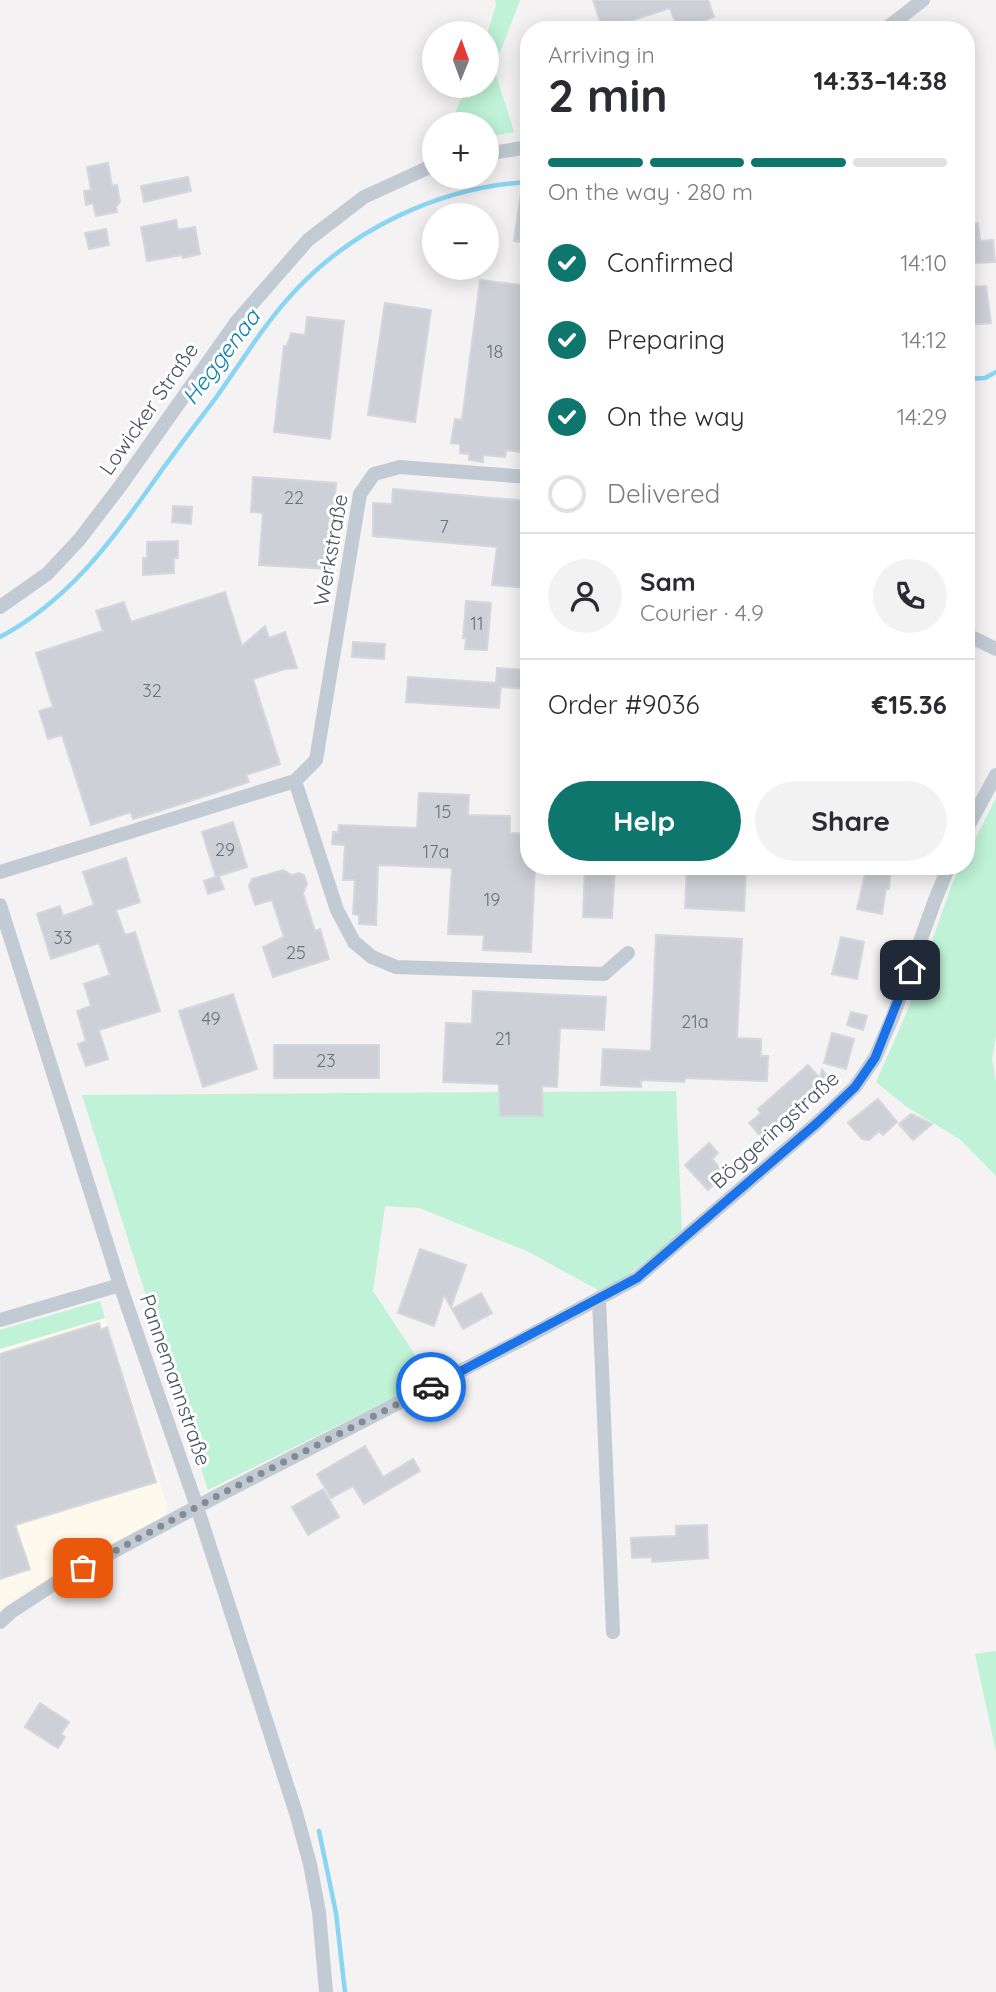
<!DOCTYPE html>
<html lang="en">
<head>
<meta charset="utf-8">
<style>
  body { margin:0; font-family:Quicksand,sans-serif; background:#f2f2f3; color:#2b2b33; height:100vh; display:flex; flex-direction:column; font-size:26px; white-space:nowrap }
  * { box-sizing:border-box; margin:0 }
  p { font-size:23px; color:#7c7c81 }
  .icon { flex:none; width:38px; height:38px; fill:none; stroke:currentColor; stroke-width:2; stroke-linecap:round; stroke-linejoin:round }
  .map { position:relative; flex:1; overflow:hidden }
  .side { position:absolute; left:520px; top:21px; width:455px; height:854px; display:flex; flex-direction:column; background:#fff; border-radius:28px; box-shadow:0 4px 18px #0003 }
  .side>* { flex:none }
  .needle { width:46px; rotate:1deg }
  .controls { position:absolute; left:422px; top:21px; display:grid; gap:14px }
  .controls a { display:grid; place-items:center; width:77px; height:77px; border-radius:50%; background:#fff; box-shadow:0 4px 18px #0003; font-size:35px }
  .pin { position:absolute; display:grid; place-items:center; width:60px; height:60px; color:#fff; margin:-30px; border-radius:14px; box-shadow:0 4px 10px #0006 }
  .courier { position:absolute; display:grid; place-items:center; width:70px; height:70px; margin:-35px; border:5px solid #1a73e8; border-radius:50%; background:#fff; color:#222; box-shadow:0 2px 9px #0007 }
  .headline em { font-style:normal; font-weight:800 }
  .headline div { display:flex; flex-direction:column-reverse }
  .headline { display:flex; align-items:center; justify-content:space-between; height:119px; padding:0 28px }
  h1 { font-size:46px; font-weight:800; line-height:52px }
  .bar { display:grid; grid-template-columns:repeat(4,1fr); gap:10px 7px; align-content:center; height:84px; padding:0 28px }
  .bar i { height:9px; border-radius:5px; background:#e1e1e2 }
  .bar .on { background:#0f766e }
  .bar p { grid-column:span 4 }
  .line { display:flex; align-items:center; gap:18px; padding:0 28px; border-top:2px solid #e1e1e2 }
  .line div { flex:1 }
  .round { display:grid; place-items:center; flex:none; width:74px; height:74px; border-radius:37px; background:#f2f2f3 }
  ol { padding:0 28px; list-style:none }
  li { display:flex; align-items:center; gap:21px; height:77px }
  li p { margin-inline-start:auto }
  li .icon { padding:7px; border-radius:50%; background:#0f766e; color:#fff; stroke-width:4 }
  li:last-child { color:#7c7c81 }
  li i { width:38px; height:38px; border:4px solid #e1e1e2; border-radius:50% }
  .action { display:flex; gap:14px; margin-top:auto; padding:14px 28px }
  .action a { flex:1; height:80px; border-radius:42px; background:#0f766e; color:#fff; font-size:28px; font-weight:800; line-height:80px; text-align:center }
  .action a+a { background:#f2f2f3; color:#2b2b33 }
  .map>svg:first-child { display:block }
  .commercial { fill:#fdf9ec }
  .green { fill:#bff2d6 }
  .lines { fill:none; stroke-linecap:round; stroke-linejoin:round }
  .stream { stroke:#8ad5f1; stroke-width:4.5 }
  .building { fill:#cdd0d6; stroke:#d5d7dd; stroke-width:2 }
  .minor { stroke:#c2cbd4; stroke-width:14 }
  .done { stroke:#848b93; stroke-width:7; stroke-dasharray:0 12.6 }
  .route { stroke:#1a73e8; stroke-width:9 }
  .labels { text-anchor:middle; stroke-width:6; stroke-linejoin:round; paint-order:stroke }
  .number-label { font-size:18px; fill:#69727e }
  .street-label { font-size:21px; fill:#485360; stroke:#fff }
  .water-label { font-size:23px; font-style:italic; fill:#067faf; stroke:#fff }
</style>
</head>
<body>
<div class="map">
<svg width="996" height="1992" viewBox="0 0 996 1992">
  <rect width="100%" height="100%" fill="#f4f2f2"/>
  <polygon class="commercial" points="105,1318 168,1508 165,1515 159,1520 24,1592 0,1610 0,1349"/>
  <g class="green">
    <polygon points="495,0 520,0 494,68 514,132 487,137 486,124 450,124 467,86 486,86 487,34 496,5"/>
    <polygon points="996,798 996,1036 992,1059 996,1082 996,1176 961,1140 907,1107 876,1082 907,1012 952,884 961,866 966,866 966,857"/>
    <polygon points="676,1091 682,1232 619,1282 598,1290 529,1252 419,1208 385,1206 373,1291 431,1379 208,1490 82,1095"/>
    <polygon points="100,1301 105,1318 0,1349 0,1330"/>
    <polygon points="996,1651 996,1752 975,1654"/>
  </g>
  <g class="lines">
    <g class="stream">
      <polyline points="966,379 985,378 996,372"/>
      <path d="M0,637C66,602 109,545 152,484C172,455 194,427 215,399C241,363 264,324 294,292C353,228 441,187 528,182"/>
      <polyline points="319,1831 336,1913 345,1992"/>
    </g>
  </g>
  <g class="building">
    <polygon points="593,0 708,0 714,17 678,30 670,8 603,30"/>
    <polygon points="108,163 112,186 117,185 120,202 116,207 117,212 96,216 93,203 86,205 84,191 91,190 87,167"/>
    <polygon points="188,177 191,191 144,202 141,186"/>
    <polygon points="521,192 528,192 528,243 514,241"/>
    <polygon points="176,220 178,230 195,227 200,254 183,258 182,255 147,261 141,227"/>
    <polygon points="978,223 980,241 993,240 995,262 975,263 974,252 966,253 966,224"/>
    <polygon points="106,229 109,245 89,249 85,233"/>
    <polygon points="480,280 528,286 528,453 506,450 505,457 483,455 483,462 469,460 469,454 460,453 460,444 451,443 455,419 462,420"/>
    <polygon points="986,286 991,323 966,325 966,287"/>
    <polygon points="385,303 431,310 415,422 368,415"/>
    <polygon points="307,317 344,321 330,439 274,432 284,346 287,346 291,333 305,335"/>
    <polygon points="253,477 336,483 330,569 259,565 263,513 251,512"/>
    <polygon points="393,489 528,501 528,588 492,585 497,547 373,536 373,503 392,504"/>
    <polygon points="173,506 192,507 191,524 172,522"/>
    <polygon points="178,541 178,558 174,558 174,573 143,575 143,558 147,558 147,542"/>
    <polygon points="225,592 242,646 265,626 269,638 285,632 297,668 285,669 253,679 280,764 246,775 249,782 147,815 133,819 131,812 91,825 62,735 48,739 39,711 53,707 36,653 103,631 96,611 124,602 131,622"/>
    <polygon points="466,601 491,603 487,650 465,649 466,638 463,638"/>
    <polygon points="353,642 385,644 384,659 352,657"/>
    <polygon points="497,668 528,670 528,689 501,687 499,708 406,702 408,677 496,683"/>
    <polygon points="419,793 469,795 468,815 510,816 510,833 528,834 528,866 535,866 531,952 483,950 484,935 448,934 452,868 378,865 376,925 359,924 359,915 353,914 355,880 343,880 345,845 332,844 333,832 338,832 339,825 417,828"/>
    <polygon points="233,822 247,867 219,876 224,889 208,894 204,881 216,877 202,832"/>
    <polygon points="126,858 140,902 116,910 125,935 135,932 160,1011 99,1030 108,1059 86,1066 78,1044 86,1041 77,1011 91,1006 84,984 110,975 99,943 51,959 37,914 60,906 63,916 94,905 83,872"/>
    <polygon points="585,866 615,866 612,918 583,917"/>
    <polygon points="687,866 746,866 744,911 685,908"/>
    <polygon points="867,866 891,866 889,889 886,889 882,914 857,909"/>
    <polygon points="283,870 292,875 299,873 304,875 307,884 303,893 315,931 320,929 329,959 273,977 263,947 284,937 272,900 255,905 249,886 252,879"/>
    <polygon points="656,935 742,939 737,1038 761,1039 761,1056 768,1056 767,1081 685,1078 684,1082 641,1080 641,1087 601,1085 603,1049 651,1051"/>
    <polygon points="841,937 864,942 857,979 832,974"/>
    <polygon points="473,991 606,997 604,1030 560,1028 557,1087 542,1086 543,1116 500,1116 499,1084 443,1082 446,1023 472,1024"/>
    <polygon points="233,994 257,1069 203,1087 179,1011"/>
    <polygon points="851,1012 867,1016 863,1030 847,1025"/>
    <polygon points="832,1033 854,1039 846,1069 824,1063"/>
    <rect x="274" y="1045" width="105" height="33"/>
    <polygon points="808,1065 820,1078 822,1070 834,1084 815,1101 814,1099 808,1103 805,1100 776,1125 780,1130 766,1142 749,1123 761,1113 758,1109"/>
    <polygon points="878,1099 897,1122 883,1135 879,1131 869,1140 862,1139 848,1123"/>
    <polygon points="911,1114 932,1124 913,1140 899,1124"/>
    <polygon points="709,1143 718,1153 712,1159 725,1174 708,1190 685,1165"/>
    <polygon points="420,1249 466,1265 451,1307 444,1295 434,1326 398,1313"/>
    <polygon points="481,1293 492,1313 463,1329 452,1309"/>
    <polygon points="99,1323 101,1330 107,1327 156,1482 15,1525 30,1569 0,1579 0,1354"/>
    <polygon points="365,1446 383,1477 413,1459 420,1471 364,1504 353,1486 331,1498 317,1474"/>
    <polygon points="323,1489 339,1517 308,1535 292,1507"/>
    <polygon points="707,1525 708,1558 652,1562 652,1557 632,1558 631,1538 676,1536 676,1526"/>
    <polygon points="40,1703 69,1722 61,1734 65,1737 58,1748 25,1727"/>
  </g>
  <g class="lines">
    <g class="minor">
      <polyline points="884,30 923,0"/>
      <polyline points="486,154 528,147"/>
      <polyline points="528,477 400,467 374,474 360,494 316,760 295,781 337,910 354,942 372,957 396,967 604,974 628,953"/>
      <polyline points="966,525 966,534"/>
      <polyline points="0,607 47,574 79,540 121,485 237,321 308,240 364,197 434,165"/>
      <polyline points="966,631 967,635 996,649"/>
      <polyline points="966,830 996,775"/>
      <polyline points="0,872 295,781"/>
      <polyline points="0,905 120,1285 197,1507 296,1813 310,1864 319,1912 326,1992"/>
      <polyline points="599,1299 613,1632"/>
      <polyline points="0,1320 120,1285"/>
      <polyline points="0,1622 11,1612 60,1580 221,1494 523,1339 637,1278 817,1123 855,1087 875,1058 893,1016 935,900 949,866"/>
    </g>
  </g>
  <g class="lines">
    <polyline class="done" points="83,1568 221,1494 431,1387"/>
    <polyline class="route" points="431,1387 637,1278 817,1123 855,1087 875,1058 910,970"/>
  </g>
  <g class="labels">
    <g class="number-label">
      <text x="495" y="358">18</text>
      <text x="294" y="504">22</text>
      <text x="444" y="533">7</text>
      <text x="477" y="630">11</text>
      <text x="152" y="697">32</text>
      <text x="443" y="818">15</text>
      <text x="225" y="856">29</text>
      <text x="436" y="858">17a</text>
      <text x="492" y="906">19</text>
      <text x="63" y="944">33</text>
      <text x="296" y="959">25</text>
      <text x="211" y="1025">49</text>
      <text x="695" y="1028">21a</text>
      <text x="503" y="1045">21</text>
      <text x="326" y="1067">23</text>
    </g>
    <g class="street-label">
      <text transform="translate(149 409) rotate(-55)" y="7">Lowicker Straße</text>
      <text transform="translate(331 550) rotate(-80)" y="7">Werkstraße</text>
      <text transform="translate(775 1130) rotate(-42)" y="7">Böggeringstraße</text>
      <text transform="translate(175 1380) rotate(71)" y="7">Pannemannstraße</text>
    </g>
    <g class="water-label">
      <text transform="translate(221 357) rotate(-53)" y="8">Heggenaa</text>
    </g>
  </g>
</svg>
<div class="controls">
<a><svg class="needle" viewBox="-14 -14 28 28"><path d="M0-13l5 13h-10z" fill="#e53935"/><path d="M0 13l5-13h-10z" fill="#7c7c81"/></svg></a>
<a>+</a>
<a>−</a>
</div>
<div class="pin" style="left:83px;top:1568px;background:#ea580c"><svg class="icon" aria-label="bag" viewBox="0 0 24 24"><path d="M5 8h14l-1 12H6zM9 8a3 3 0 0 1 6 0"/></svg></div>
<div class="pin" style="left:910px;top:970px;background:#1f2937"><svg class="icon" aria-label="home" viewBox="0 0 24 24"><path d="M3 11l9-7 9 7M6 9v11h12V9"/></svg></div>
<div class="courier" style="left:431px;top:1387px"><svg class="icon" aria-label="car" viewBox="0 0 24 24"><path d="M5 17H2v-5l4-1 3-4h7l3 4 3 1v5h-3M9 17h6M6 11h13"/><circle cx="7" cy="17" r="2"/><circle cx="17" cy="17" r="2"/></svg></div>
<section class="side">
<div class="headline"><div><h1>2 min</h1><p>Arriving in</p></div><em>14:33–14:38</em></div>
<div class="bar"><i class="on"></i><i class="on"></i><i class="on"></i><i></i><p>On the way · 280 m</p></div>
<ol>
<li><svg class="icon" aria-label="check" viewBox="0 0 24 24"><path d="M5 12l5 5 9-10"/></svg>Confirmed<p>14:10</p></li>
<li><svg class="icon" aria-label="check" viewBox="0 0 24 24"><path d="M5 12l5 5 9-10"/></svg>Preparing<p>14:12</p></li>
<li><svg class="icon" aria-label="check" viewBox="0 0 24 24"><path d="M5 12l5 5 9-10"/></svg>On the way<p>14:29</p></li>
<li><i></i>Delivered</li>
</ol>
<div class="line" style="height:126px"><a class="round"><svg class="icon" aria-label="person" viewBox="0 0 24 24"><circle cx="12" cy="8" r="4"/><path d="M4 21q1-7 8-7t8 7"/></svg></a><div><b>Sam</b><p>Courier · 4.9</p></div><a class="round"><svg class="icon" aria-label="phone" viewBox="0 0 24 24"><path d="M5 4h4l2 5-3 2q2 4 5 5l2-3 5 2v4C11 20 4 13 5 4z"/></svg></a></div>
<div class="line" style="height:91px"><div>Order #9036</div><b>€15.36</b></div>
<div class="action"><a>Help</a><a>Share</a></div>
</section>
</div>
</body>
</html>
